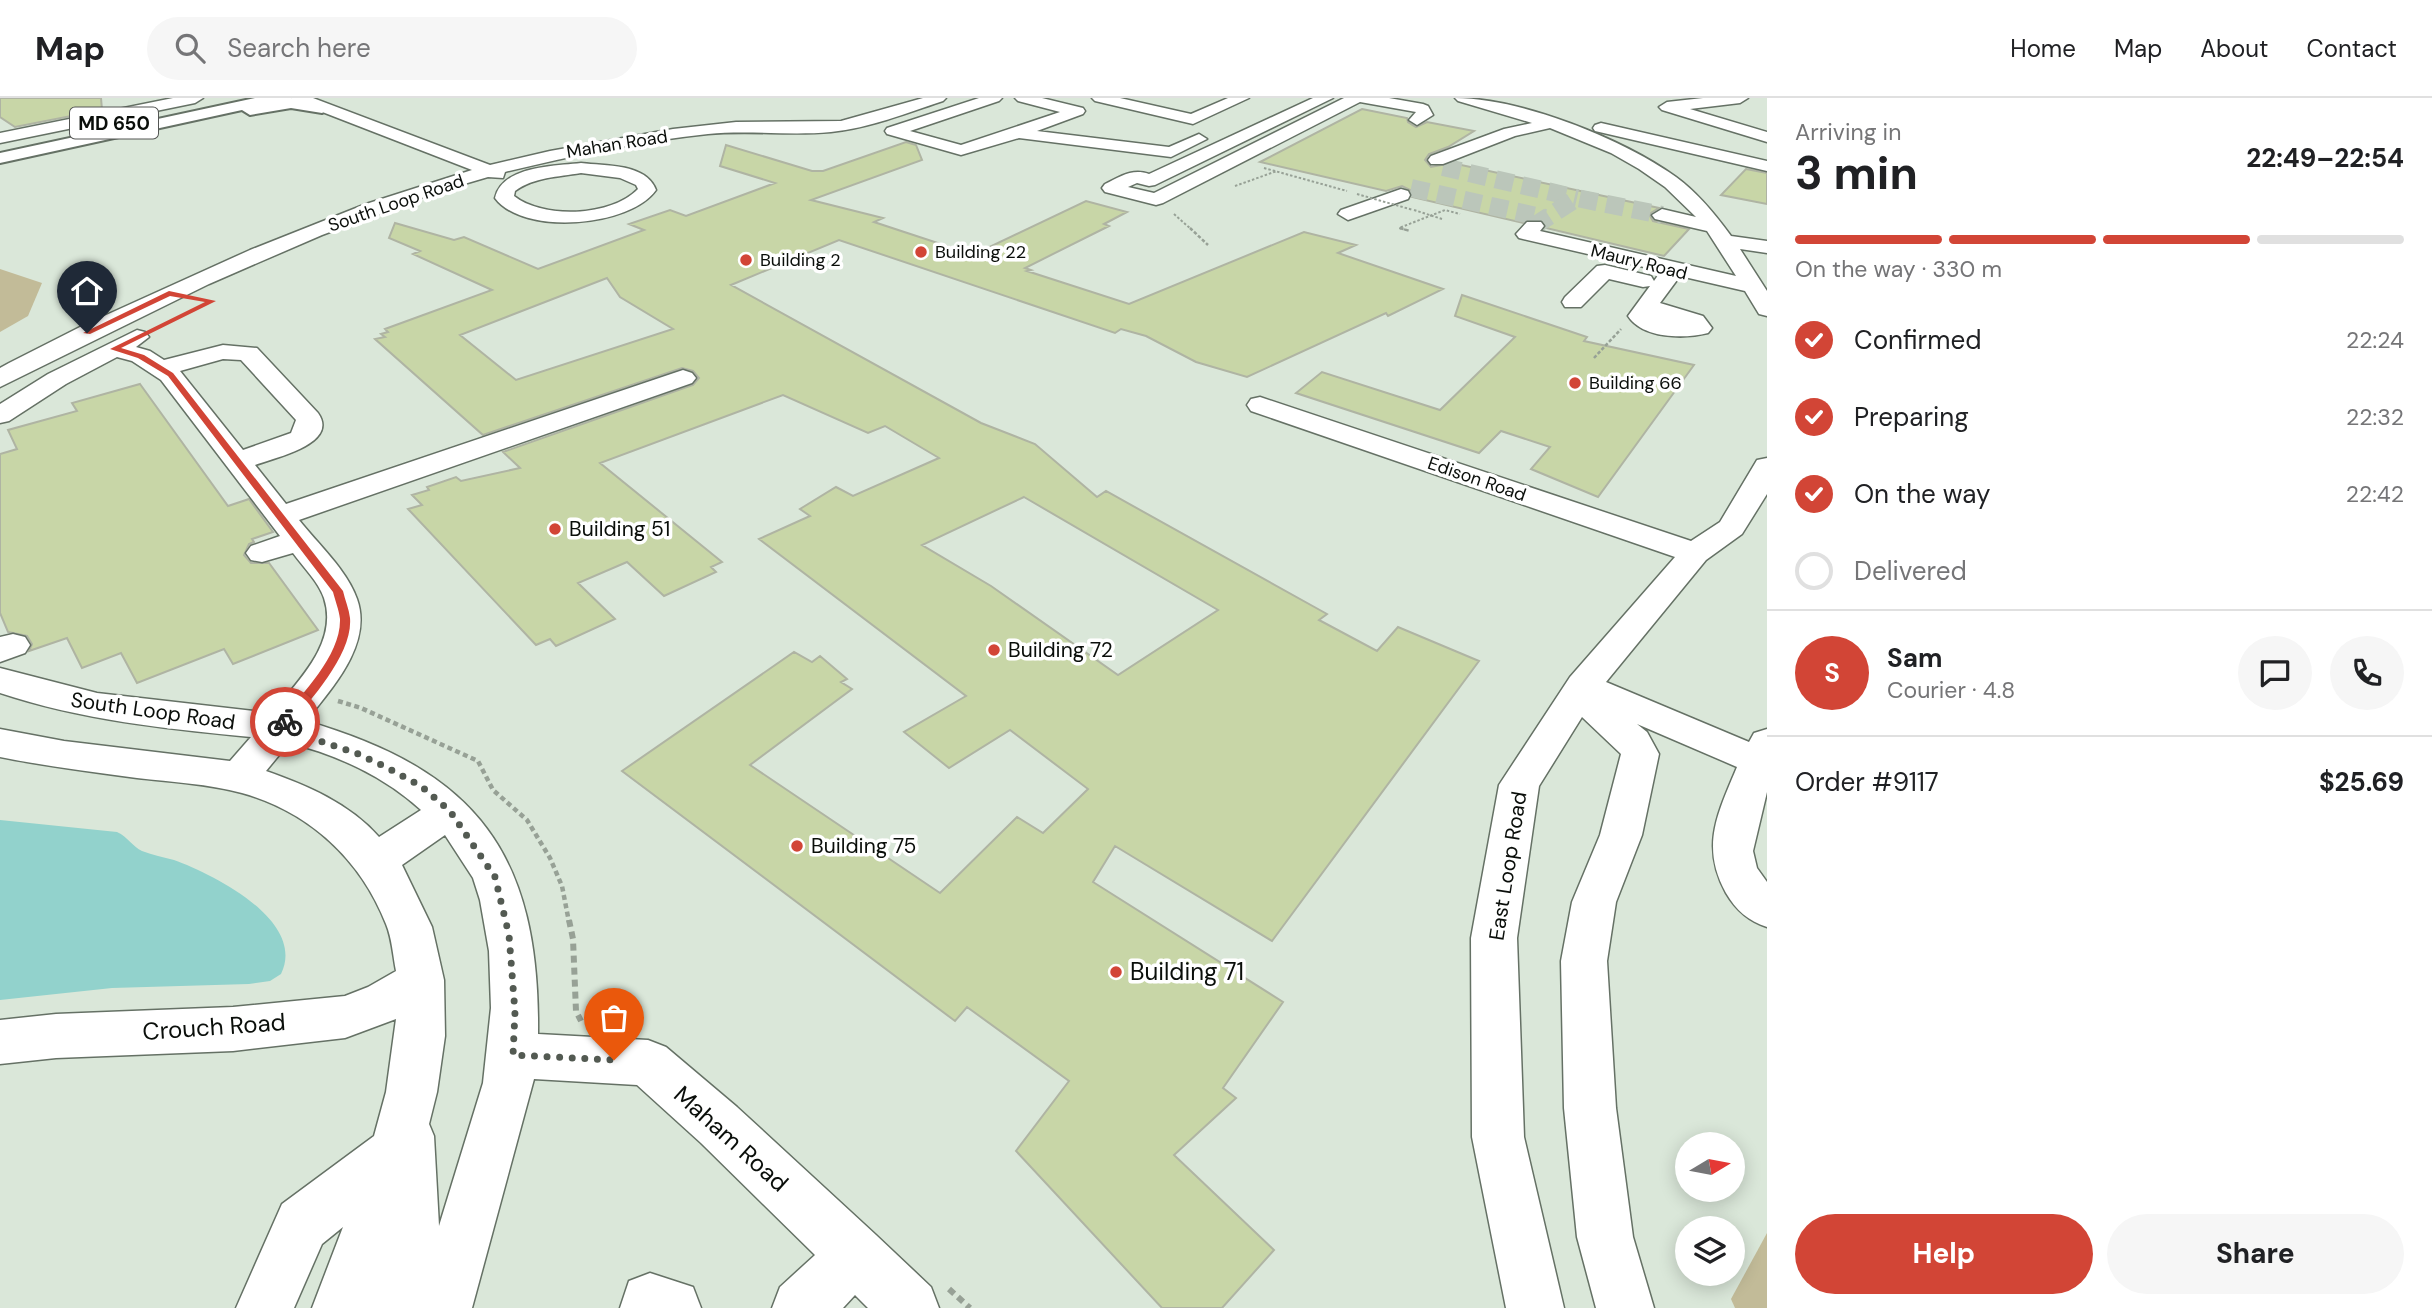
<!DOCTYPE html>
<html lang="en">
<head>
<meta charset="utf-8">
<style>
  body { margin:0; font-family:"DM Sans",sans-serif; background:#f6f6f6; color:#202124; height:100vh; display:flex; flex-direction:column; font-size:26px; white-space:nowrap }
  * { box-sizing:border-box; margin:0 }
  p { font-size:23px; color:#757577 }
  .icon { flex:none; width:38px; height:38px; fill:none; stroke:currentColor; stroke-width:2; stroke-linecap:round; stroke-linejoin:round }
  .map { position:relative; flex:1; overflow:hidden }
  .details { display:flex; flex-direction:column; background:#fff; width:665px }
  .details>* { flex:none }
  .needle { width:46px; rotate:80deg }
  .fabs { position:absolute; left:1675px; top:1034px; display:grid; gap:14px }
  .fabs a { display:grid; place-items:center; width:70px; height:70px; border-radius:50%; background:#fff; box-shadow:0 4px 18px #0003; font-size:35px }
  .pin { position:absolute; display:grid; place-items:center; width:60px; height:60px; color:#fff; margin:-72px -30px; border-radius:50% 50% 50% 0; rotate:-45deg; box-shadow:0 0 7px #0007 }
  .pin .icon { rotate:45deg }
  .courier { position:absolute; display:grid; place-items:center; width:70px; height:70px; margin:-35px; border:5px solid #d24536; border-radius:50%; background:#fff; color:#222; box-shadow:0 2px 9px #0007 }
  .overview em { font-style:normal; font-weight:700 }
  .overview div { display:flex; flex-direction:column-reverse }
  .overview { display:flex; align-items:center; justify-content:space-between; height:119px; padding:0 28px }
  h1 { font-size:46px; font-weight:700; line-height:52px }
  .bar { display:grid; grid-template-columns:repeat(4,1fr); gap:10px 7px; align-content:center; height:84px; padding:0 28px }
  .bar i { height:9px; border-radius:5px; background:#e0e0e0 }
  .bar .current { background:#d24536 }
  .bar p { grid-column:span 4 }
  .line { display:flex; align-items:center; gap:18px; padding:0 28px; border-top:2px solid #e0e0e0 }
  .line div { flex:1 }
  .round { display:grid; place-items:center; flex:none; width:74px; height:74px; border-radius:37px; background:#f6f6f6 }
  ol { padding:0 28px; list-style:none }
  li { display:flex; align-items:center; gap:21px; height:77px }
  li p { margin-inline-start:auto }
  li .icon { padding:7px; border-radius:50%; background:#d24536; color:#fff; stroke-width:4 }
  li:last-child { color:#757577 }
  li i { width:38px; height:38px; border:4px solid #e0e0e0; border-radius:50% }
  .button { display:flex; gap:14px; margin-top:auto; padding:14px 28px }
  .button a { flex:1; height:80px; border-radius:42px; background:#d24536; color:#fff; font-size:28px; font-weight:700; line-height:80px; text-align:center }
  .button a+a { background:#f6f6f6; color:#202124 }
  header { display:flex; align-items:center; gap:42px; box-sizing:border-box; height:98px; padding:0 35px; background:#fff; border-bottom:2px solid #e0e0e0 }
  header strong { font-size:33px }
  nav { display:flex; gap:38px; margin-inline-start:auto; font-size:24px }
  .search { width:490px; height:63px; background:#f6f6f6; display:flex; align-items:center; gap:18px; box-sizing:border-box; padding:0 24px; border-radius:38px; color:#757577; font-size:26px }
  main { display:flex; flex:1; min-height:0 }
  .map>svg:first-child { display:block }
  .green { fill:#c2bb98 }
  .water { fill:#92d2cc }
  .building { fill:#c8d6a7; stroke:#afb4a3; stroke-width:2; fill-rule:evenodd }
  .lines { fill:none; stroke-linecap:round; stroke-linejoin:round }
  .minor-tunnel { stroke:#bbc6ba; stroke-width:18; stroke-dasharray:18 9; stroke-linecap:butt }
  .minor-casing { stroke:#657165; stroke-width:3 }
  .major-casing { stroke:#657165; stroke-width:4 }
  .path-far3 { stroke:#97a196; stroke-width:2; stroke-dasharray:2.5 2; stroke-linecap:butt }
  .path-far2 { stroke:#97a196; stroke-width:2.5; stroke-dasharray:3.5 2; stroke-linecap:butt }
  .path-far1 { stroke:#97a196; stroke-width:4.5; stroke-dasharray:5 3.5; stroke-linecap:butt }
  .path { stroke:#97a196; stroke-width:6; stroke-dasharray:7 5; stroke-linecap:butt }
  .minor { fill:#fff; fill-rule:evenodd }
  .major { fill:#fff; fill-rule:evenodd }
  .path-bridge { stroke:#97a196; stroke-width:2; stroke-dasharray:2.5 2; stroke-linecap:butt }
  .route { fill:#d24536 }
  .done { stroke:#535a52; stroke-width:7; stroke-dasharray:0 12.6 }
  .poi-dot { fill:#d24536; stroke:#fff; stroke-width:2.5 }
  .labels { text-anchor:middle; stroke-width:7; stroke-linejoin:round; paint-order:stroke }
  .far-street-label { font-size:18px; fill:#0a0e0a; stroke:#fff }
  .far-poi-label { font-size:18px; fill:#0a0e0a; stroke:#fff; text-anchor:start }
  .shield { fill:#fff; stroke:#545654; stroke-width:2 }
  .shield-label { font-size:19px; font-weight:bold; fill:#0a0e0a }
  .poi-label { font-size:21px; fill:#0a0e0a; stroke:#fff; text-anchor:start }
  .street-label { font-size:21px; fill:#0a0e0a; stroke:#fff }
  .near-poi-label { font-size:24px; fill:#0a0e0a; stroke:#fff; text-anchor:start }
  .near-street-label { font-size:24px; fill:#0a0e0a; stroke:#fff }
</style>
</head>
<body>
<header>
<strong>Map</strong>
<div class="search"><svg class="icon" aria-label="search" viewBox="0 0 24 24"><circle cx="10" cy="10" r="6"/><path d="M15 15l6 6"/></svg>Search here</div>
<nav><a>Home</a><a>Map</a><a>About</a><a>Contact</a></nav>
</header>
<main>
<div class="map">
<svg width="1767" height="1210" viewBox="0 0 1767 1210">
  <rect width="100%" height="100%" fill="#dae7d9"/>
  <g class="green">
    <polygon points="0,171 42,185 28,218 0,234"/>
    <polygon points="1767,1135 1767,1210 1735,1210 1731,1201"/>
  </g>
  <path class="water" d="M0,722L117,734C128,739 133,749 142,753C153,757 163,759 174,762C213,776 307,823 281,876L270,883L249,886L112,890L0,902Z"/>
  <g class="building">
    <polygon points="0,0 101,0 102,12 15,29 0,19"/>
    <polygon points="1362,11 1407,20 1408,24 1416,29 1427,24 1474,33 1448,49 1429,56 1425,62 1431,69 1452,65 1659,110 1649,116 1653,123 1689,131 1664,158 1546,130 1546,126 1541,121 1527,121 1523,125 1412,99 1410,92 1402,88 1386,93 1260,64"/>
    <path d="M906,44L916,47L922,62L811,102L883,120L874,124L968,155H977L1086,103L1127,114L1104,126L1109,128L1025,170L1031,172L1027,173L1129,206L1304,134L1356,147L1338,155L1443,191L1388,218L1386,215L1247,279L1196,264L1146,238L1121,231L1115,235L839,142L731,187L981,325L1035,346L1097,399L1106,393L1327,516L1319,522L1377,553L1398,529L1479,563L1272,843L1115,748L1093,784L1283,904L1223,990L1236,1000L1174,1057L1274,1152L1222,1210H1162L1016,1053L1069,983L967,909L955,923L622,673L794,554L812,564L820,558L847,581L841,584L852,591L750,667L940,795L1017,719L1043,735L1088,691L1010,632L949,670L904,634L966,598L759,441L810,418L800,411L836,389L853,398L939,360L885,328L868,335L783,297L600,365L722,464L711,469L716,474L664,498L627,464L578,485L615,521L556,548L550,541L536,547L408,411L422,407L412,397L429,392L427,389L456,379L461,383L520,370L503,354L693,287L699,280L693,273L682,270L483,337L375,241L385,239L381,236L388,234L385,231L492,192L413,156L420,153L389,140L395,125L454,142L464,139L538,171L644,132L629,126L670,112L686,118L775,85L720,68L726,47L812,73H823ZM607,180L620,199L673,231L516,282L460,237ZM1024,399L1218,512L1118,577L991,488L922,447Z"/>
    <polygon points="1746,71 1767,75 1767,106 1721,97"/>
    <polygon points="1462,197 1587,239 1584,243 1694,267 1598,399 1531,371 1550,349 1501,333 1479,355 1296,295 1322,274 1440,312 1515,239 1455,218"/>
    <polygon points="140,286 228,408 249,401 273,434 252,441 254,444 249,446 244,457 251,465 269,465 318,532 233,566 224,551 137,585 121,555 82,570 67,540 29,553 32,546 27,538 8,534 0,515 0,356 17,351 8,332 77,313 72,305"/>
  </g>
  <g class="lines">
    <g class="minor-tunnel">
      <polyline points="1443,69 1577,100"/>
      <polyline points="1411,90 1545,120"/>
      <polyline points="1534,128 1577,100 1662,117"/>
    </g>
    <defs>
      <g id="minor">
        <polygon points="173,0 203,0 195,5 0,45 0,35"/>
        <path d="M291,0H313L490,67L550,53L673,31L736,24L841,23L923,0H946L943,3C907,15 870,30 831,34C790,38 749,32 708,36C640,43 572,58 505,74L503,80L488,79L437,94L322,137L209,186L0,289V270L9,265L82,228L250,152L366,106L472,72L294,3Z"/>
        <polygon points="979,0 1002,0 999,3 910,33 961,47 1060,14 1018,3 1015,0 1042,0 1083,10 1085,13 1083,16 1037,33 1169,49 1199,36 1207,41 1171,59 1019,40 961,57 887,36 885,33 887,30"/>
        <polygon points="1092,0 1120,0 1191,16 1228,0 1249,0 1193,26 1095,3"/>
        <path d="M1313,0H1333L1155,87L1149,88L1137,85L1128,89L1154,95L1344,0H1389L1423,6L1428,8L1433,17L1417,27L1409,22L1416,14L1360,4L1163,105L1156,107L1105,94L1102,90L1105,86C1120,79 1132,70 1149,76Z"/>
        <path d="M1455,0C1521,0 1623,41 1676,79C1698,95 1715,116 1731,138L1767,143V155L1740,151L1767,193V218L1759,216L1745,193L1680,178L1660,205L1703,218L1712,230L1708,235C1684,241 1643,241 1628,218L1650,188L1643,189L1609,181L1581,209H1565L1562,204L1565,199L1597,168L1605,167L1651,178L1654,183L1661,173L1519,140L1516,136L1527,124H1541L1544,128L1540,133L1736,178L1707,133L1655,121L1652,117L1662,111L1696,119L1665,89L1639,71L1611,55L1550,30L1515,38L1443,66H1431L1428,62L1431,58L1504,31L1532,25L1458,3Z"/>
        <polygon points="1703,0 1748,0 1740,5 1690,11 1767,34 1767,44 1662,12 1659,9 1667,4"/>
        <polygon points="1601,25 1767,63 1767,73 1595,33 1593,30 1595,27"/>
        <path d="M581,65C605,68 646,65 656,92C630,129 523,138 495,100C502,68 554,68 581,65ZM581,75L620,80L636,87L638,91C611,119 543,121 514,98L515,93C534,79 558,79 581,75Z"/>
        <polygon points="1401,91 1408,93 1410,97 1408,101 1348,122 1338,116 1341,112"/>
        <path d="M137,232L145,234L149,239L136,249L150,253L164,262L223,247L257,250L318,315C340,346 274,360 255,367L286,406L674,275L683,272L692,275L696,280L692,285L299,422C318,446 347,472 357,501C373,546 332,590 306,623C478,673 540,757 538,936L648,942L666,949L737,1009L876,1137L931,1189L939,1210H868L855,1197L843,1210H772L780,1189L815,1157L701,1045L637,987L534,981L472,1210H312L343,1129L322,1146L294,1210H236L282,1106L374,1038L386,994L396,921L345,940L233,953L56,960L0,966V922L56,916L233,909L345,898L368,889L396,873C393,858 392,840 386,826C361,762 310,714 242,695C209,686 172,684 137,680C91,674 45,668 0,659V631L64,643L230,663L251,639C167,631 81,622 0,595V570L97,595L272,615C297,584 339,545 324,500C318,483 303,469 293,455L262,464L251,462L246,455L251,448L280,438L161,282L132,263L117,259L66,286L9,323L0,325V306L48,276ZM223,261L241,262L296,322L291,335L243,352L180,273ZM289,645C336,656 385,679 421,712L379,739C349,705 308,688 266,673ZM445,737L473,780L480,802L489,853L491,910L483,985L439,1128L434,1038L429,1026L437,994L445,938L444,882L432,829L402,767Z"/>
        <path d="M1260,299L1691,443L1720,424L1757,362L1767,360V396L1742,436L1706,462L1606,584L1749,644L1754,635L1767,631V694L1753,753L1757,770L1767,784V829C1748,823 1736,812 1726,795C1700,748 1718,715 1737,669L1637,626L1647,634L1659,656L1642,737L1616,804L1607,863L1616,1010L1633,1139L1654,1210H1596L1577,1139L1564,1010L1561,863L1572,804L1600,737L1621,656L1582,619L1539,688L1517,840L1524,1039L1564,1210H1506L1472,1039L1471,840L1499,687L1570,579L1675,459L1251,313L1247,307L1251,301Z"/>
        <polygon points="13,536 25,539 30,547 25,555 0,564 0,539"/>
        <polygon points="650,1175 693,1189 701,1210 620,1210 629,1183"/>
      </g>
      <polygon id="major" points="255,0 291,0 328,7 330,10 322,15 291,10 250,17 242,12 0,65 0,55"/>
    </defs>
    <use href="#minor" class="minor-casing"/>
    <use href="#major" class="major-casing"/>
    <g class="path-far3">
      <polyline points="1264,70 1347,93"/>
      <polyline points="1235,88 1277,73"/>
      <polyline points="1414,112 1442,121"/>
      <polyline points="1174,116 1192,132"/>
      <polyline points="1406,132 1399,130 1445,112 1460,116"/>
    </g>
    <g class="path-far2">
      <polyline points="1190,130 1208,147"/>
      <polyline points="1400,130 1410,133"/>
      <polyline points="1594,260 1621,231"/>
    </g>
    <polyline class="path-far1" points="338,603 361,610 478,663 493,692 527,722 550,760 562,788 569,824"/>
    <g class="path">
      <polyline points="569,822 573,841 576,913 581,923"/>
      <polyline points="949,1191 970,1210"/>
    </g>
    <use href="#minor" class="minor"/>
    <use href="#major" class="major"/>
    <polyline class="path-bridge" points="1357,96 1413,112"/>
  </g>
  <path class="route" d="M169,193L216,203L121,250L144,257L173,275L343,493C345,502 349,511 350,520C353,556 311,601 290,627L285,628L280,624L281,621C303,595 341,557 340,521C339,512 335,502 333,494L168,278L138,260L110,251L205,204L170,198L90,236L83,235Z"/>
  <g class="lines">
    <polyline class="done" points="285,624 281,630 356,655 386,669 421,688 450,713 495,779 509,837 515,914 513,957 614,962"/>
  </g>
  <g class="poi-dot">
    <circle cx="921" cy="154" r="7"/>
    <circle cx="746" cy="162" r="7"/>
    <circle cx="1575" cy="285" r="7"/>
    <circle cx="555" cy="431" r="7"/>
    <circle cx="994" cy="552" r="7"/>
    <circle cx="797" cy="748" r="7"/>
    <circle cx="1116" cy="874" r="7"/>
  </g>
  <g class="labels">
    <g class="far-street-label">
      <text transform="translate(617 46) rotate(-9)" y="6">Mahan Road</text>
      <text transform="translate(396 105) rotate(-19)" y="6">South Loop Road</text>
      <text transform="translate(1639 164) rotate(14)" y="6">Maury Road</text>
      <text transform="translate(1477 381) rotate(19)" y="6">Edison Road</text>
    </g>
    <g class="far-poi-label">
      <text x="935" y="160">Building 22</text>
      <text x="760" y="168">Building 2</text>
      <text x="1589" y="291">Building 66</text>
    </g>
    <rect class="shield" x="70" y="9.5" width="88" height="31" rx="5"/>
    <g class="shield-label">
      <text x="114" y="32">MD 650</text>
    </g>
    <g class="poi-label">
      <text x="569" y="438">Building 51</text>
      <text x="1008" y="559">Building 72</text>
      <text x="811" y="755">Building 75</text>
    </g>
    <g class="street-label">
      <text transform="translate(153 613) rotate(8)" y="7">South Loop Road</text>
      <text transform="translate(1508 768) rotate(-81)" y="7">East Loop Road</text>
    </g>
    <g class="near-poi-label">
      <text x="1130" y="882">Building 71</text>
    </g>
    <g class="near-street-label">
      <text transform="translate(214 929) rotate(-4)" y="8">Crouch Road</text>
      <text transform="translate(731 1041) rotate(42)" y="8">Maham Road</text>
    </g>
  </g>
</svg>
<div class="fabs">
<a><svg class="needle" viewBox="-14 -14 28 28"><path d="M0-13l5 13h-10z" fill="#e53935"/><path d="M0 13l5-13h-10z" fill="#757577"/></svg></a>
<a><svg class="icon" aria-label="layers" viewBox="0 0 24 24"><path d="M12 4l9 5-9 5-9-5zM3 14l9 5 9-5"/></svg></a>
</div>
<div class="pin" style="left:614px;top:962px;background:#ea580c"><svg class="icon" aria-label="bag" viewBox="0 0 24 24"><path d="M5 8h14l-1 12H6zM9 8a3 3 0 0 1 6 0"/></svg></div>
<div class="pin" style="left:87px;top:235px;background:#1f2937"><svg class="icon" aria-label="home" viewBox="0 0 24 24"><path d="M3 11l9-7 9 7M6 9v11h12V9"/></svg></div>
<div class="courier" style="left:285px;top:624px"><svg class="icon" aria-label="bike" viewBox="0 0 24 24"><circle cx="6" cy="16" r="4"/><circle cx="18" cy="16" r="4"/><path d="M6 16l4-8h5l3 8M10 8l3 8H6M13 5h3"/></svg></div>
</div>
<section class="details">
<div class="overview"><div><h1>3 min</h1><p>Arriving in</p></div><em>22:49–22:54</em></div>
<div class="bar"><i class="current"></i><i class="current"></i><i class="current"></i><i></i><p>On the way · 330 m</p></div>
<ol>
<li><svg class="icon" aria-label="check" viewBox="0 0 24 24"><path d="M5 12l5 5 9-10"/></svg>Confirmed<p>22:24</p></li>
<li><svg class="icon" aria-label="check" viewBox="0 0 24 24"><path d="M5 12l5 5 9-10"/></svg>Preparing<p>22:32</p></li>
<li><svg class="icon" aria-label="check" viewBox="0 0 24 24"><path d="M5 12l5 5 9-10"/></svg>On the way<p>22:42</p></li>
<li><i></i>Delivered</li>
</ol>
<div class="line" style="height:126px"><b class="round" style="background:#d24536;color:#fff">S</b><div><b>Sam</b><p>Courier · 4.8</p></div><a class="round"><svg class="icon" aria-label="chat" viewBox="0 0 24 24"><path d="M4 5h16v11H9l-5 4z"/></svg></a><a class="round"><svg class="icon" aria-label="phone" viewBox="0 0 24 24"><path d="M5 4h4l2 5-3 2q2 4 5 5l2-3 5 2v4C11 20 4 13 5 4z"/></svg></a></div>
<div class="line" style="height:91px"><div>Order #9117</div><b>$25.69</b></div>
<div class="button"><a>Help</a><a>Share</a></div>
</section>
</main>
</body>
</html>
